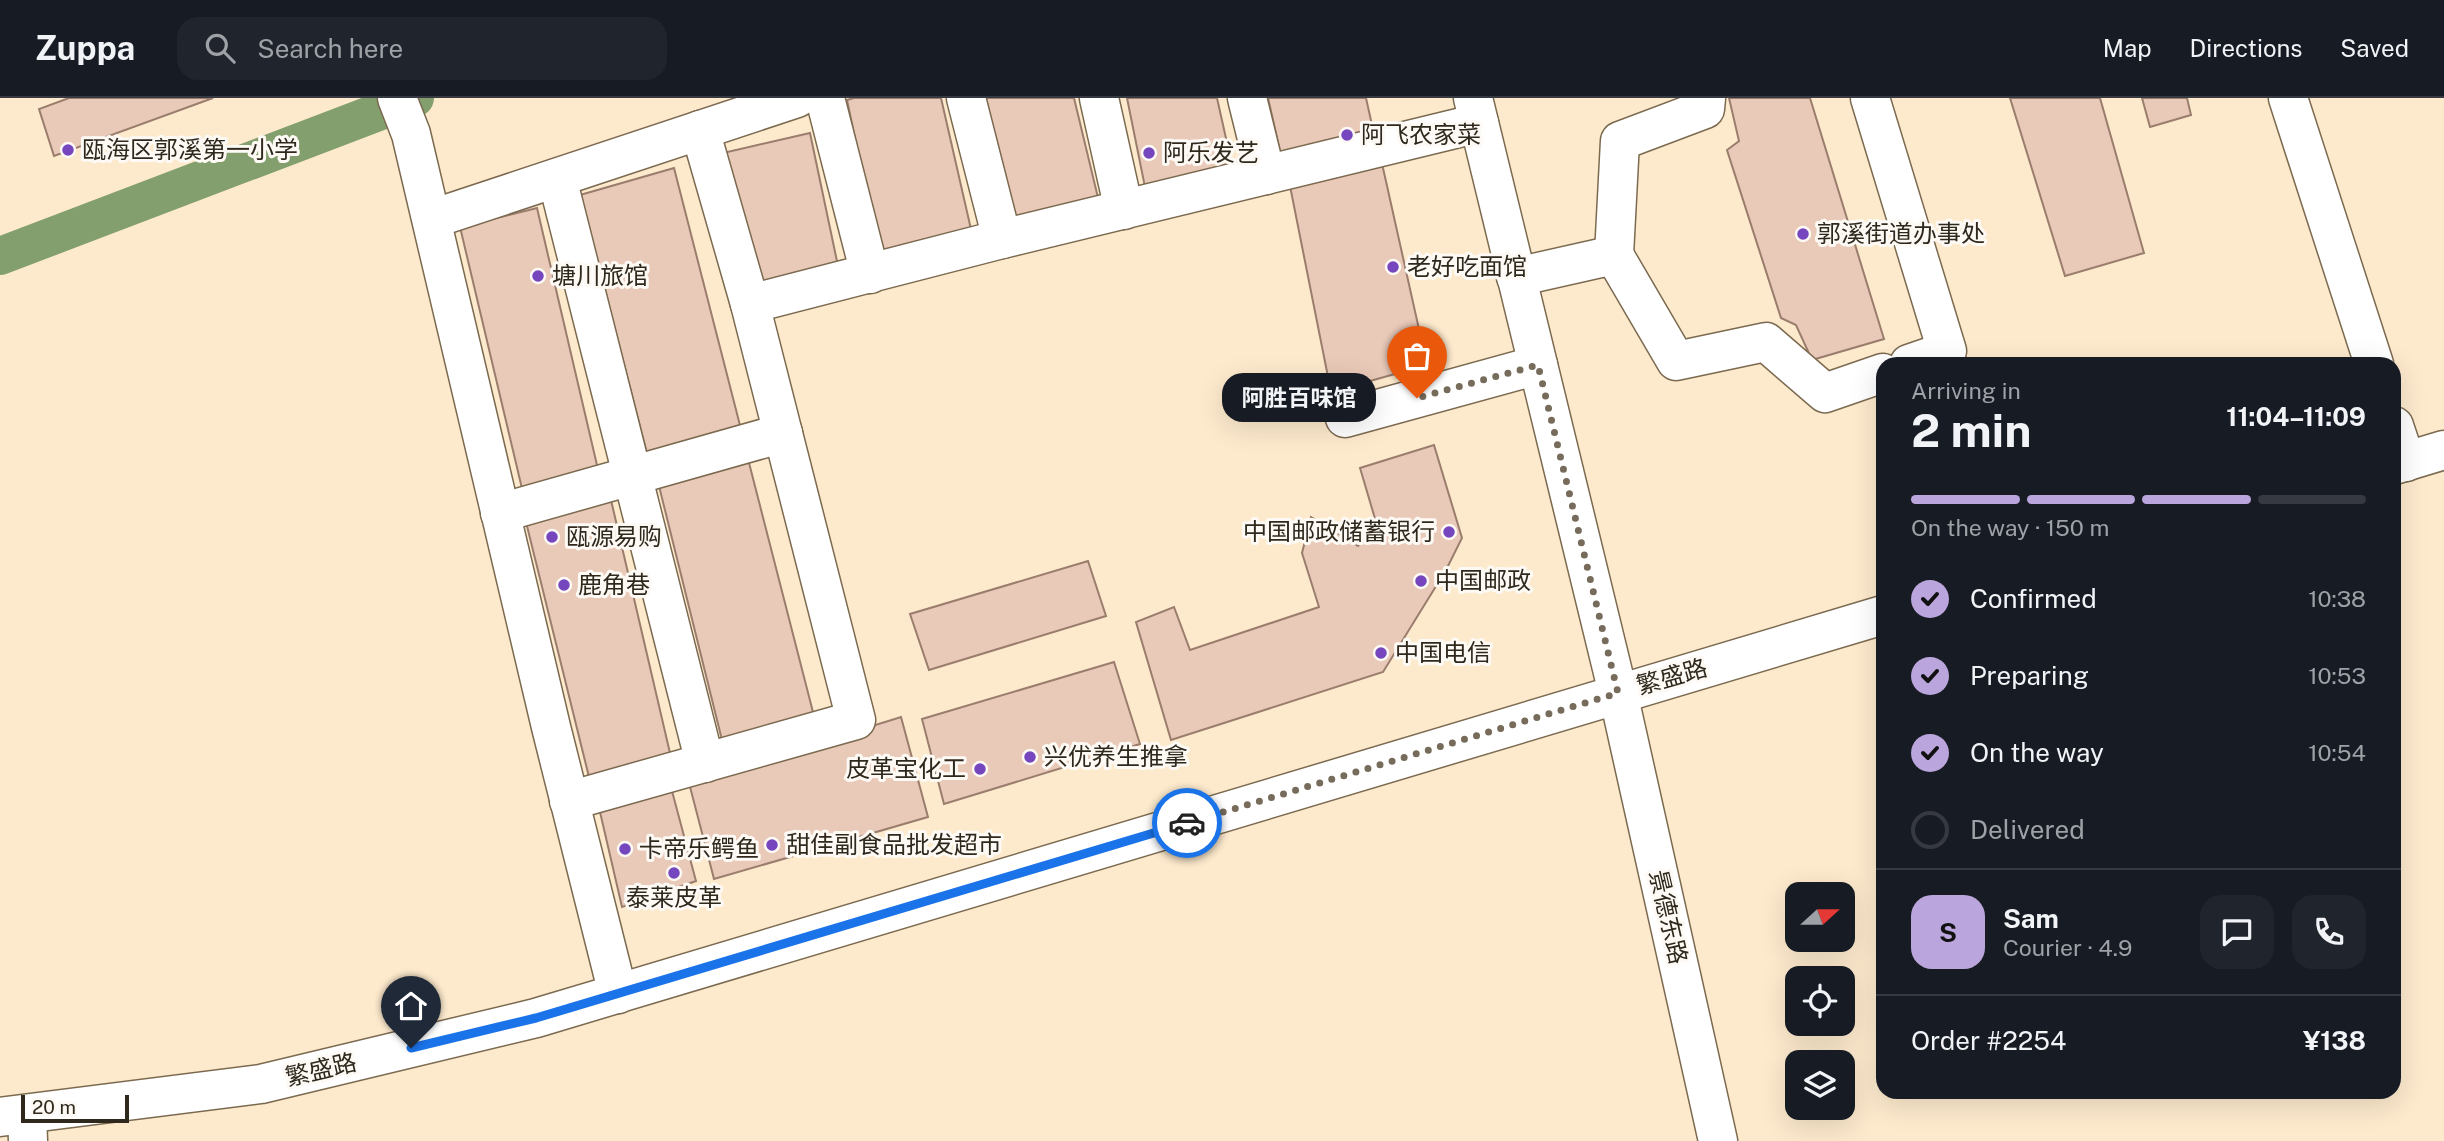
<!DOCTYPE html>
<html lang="en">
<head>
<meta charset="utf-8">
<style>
  body { margin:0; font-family:"Public Sans","Noto Sans SC",sans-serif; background:#20242c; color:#f1f3f6; height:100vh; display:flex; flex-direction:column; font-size:26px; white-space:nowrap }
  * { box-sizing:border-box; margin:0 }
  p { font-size:23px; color:#9ea1a6 }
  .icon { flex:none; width:38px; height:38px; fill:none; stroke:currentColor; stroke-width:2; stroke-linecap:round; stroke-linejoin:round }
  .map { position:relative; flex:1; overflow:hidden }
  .sheet { position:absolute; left:1876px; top:259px; width:525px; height:742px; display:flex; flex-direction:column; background:#171b24; border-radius:21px; box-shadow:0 7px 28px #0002 }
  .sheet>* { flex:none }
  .needle { width:46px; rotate:69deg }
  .controls { position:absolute; left:1785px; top:784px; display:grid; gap:14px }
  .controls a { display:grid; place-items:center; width:70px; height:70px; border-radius:14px; background:#171b24; box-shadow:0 7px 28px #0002; font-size:35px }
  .scale { position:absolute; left:21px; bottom:18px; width:108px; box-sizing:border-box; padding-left:7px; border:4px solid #2f281d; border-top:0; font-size:19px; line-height:24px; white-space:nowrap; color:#2f281d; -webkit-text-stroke:5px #fdf9f4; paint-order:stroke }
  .pin { position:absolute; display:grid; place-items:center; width:60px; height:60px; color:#fff; margin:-72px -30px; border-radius:50% 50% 50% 0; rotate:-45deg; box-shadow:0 0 7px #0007 }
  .pin .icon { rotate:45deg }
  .courier { position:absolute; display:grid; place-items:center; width:70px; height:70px; margin:-35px; border:5px solid #1a73e8; border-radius:50%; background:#fff; color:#222; box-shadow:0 2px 9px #0007 }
  .bubble { position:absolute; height:49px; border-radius:21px; background:#171b24; box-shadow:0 7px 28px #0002; font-size:23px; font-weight:700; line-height:49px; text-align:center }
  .overview em { font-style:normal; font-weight:700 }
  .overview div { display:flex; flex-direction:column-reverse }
  .overview { display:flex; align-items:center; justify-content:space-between; height:119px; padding:0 35px }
  h1 { font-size:46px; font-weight:700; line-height:52px }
  .bar { display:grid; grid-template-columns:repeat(4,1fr); gap:10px 7px; align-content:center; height:84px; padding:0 35px }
  .bar i { height:9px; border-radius:5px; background:#363941 }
  .bar .on { background:#baa5dd }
  .bar p { grid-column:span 4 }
  .line { display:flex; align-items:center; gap:18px; padding:0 35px; border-top:2px solid #363941 }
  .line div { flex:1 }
  .round { display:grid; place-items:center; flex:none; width:74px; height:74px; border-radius:21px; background:#20242c }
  ol { padding:0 35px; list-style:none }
  li { display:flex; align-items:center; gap:21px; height:77px }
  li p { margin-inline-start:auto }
  li .icon { padding:7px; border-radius:50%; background:#baa5dd; color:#111; stroke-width:4 }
  li:last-child { color:#9ea1a6 }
  li i { width:38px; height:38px; border:4px solid #363941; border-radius:50% }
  header { display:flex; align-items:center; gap:42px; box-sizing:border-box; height:98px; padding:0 35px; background:#171b24; border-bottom:2px solid #363941 }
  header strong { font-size:33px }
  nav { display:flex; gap:38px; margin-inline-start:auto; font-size:24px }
  .search { width:490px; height:63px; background:#20242c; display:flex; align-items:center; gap:18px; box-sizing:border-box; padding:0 24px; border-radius:21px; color:#9ea1a6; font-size:26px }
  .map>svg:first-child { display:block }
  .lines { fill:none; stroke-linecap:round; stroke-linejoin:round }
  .canal { stroke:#829f6d; stroke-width:38 }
  .building { fill:#e9c9b8; stroke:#9a7d6d; stroke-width:2 }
  .minor-casing { stroke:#7b6a50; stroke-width:41 }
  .major-casing { stroke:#7b6a50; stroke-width:41 }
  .minor { stroke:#fff; stroke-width:38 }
  .major { stroke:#fff; stroke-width:38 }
  .done { stroke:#776c5b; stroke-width:7; stroke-dasharray:0 12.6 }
  .route { stroke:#1a73e8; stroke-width:9 }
  .poi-dot { fill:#7646be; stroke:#fdf9f4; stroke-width:2.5 }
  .labels { text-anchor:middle; stroke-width:6; stroke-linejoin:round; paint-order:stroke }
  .poi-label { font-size:24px; fill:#2f281d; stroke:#fdf9f4; text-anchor:start }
  .street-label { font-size:24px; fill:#2f281d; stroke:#fdf9f4 }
</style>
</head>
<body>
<header>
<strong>Zuppa</strong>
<div class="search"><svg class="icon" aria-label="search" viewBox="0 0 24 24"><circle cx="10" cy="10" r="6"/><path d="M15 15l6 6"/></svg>Search here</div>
<nav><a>Map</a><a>Directions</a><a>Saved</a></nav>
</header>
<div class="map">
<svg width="2444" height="1043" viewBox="0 0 2444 1043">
  <rect width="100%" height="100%" fill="#fdeacd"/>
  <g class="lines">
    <polyline class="canal" points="0,158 415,0"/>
  </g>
  <g class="building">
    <polygon points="69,0 213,0 54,58 39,11"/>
    <polygon points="854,0 941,0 973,140 881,164 847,2"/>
    <polygon points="986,0 1074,0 1100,108 1015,133"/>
    <polygon points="1127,0 1217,0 1234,76 1147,99"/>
    <polygon points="1268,0 1366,0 1376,45 1284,71"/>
    <polygon points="1729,0 1810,0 1884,241 1812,262 1796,227 1781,220 1727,52 1739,43"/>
    <polygon points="2010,0 2100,0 2144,155 2065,178"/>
    <polygon points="2142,0 2187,0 2191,17 2150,29"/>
    <polygon points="810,35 838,168 750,191 723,55"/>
    <polygon points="1381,61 1427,267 1331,294 1289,83"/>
    <polygon points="674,70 743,339 650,367 580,97"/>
    <polygon points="537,110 600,380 524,399 460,129"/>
    <polygon points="1434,347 1462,440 1446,472 1383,574 1171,642 1136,524 1174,509 1190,552 1319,509 1302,455 1311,419 1358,448 1376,424 1360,370"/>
    <polygon points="747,357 814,618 722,642 658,384"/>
    <polygon points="611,402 670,655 589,679 526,424"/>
    <polygon points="1088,463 1106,518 929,572 910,516"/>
    <polygon points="1114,564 1140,646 944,706 922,621"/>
    <polygon points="901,619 928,719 714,781 689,685"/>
    <polygon points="672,693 696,783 622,809 600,714"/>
  </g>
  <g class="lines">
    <defs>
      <g id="minor">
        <polyline points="397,0 411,36 551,629 618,896"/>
        <polyline points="825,0 870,176"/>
        <polyline points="966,0 1002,141"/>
        <polyline points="1099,0 1124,112"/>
        <polyline points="1247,0 1266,77"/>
        <polyline points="1870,0 1947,253 1909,266"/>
        <polyline points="2288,0 2374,266"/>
        <polyline points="700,32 750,206"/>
        <polyline points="557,80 705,665"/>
        <polyline points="432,121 797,0"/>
        <polyline points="1614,157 1620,43 1705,11 1706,0"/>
        <polyline points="1516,179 1614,157 1676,263 1766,244 1825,295 1883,275"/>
        <polyline points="1345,320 1538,267"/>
        <polyline points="2394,328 2406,364"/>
        <polyline points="500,415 783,335"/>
        <polyline points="569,703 856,622 750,206 1002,141 1479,25"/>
        <polyline points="27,1016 28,1043"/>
      </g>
      <g id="major">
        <polyline points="1473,0 1618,595 1718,1043"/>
        <polyline points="2394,367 2444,352"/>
        <polyline points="0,1019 261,986 536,920 1883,517"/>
      </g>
    </defs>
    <use href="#minor" class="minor-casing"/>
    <use href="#major" class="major-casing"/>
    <use href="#minor" class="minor"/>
    <use href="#major" class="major"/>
  </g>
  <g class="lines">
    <polyline class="done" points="1187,725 1618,595 1538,267 1417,300"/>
    <polyline class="route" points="411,950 536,920 1187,725"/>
  </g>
  <g class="poi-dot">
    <circle cx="1347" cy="37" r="7"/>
    <circle cx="68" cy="52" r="7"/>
    <circle cx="1149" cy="55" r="7"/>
    <circle cx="1803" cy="136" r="7"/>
    <circle cx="1393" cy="169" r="7"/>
    <circle cx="538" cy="178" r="7"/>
    <circle cx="1449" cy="434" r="7"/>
    <circle cx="552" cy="439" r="7"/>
    <circle cx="1421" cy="483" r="7"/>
    <circle cx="564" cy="487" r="7"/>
    <circle cx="1381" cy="555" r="7"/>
    <circle cx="1030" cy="659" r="7"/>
    <circle cx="980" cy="671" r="7"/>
    <circle cx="772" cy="747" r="7"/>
    <circle cx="625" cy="751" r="7"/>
    <circle cx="674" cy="775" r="7"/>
  </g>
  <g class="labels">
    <g class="poi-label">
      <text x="1361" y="45">阿飞农家菜</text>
      <text x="82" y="60">瓯海区郭溪第一小学</text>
      <text x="1163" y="63">阿乐发艺</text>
      <text x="1817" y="144">郭溪街道办事处</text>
      <text x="1407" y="177">老好吃面馆</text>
      <text x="552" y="186">塘川旅馆</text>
      <text x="1435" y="442" text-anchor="end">中国邮政储蓄银行</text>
      <text x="566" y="447">瓯源易购</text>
      <text x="1435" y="491">中国邮政</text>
      <text x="578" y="495">鹿角巷</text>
      <text x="1395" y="563">中国电信</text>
      <text x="1044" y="667">兴优养生推拿</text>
      <text x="966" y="679" text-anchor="end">皮革宝化工</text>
      <text x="786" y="755">甜佳副食品批发超市</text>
      <text x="639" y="759">卡帝乐鳄鱼</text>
      <text x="674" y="808" text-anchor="middle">泰莱皮革</text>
    </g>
    <g class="street-label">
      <text transform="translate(1672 579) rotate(-16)" y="8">繁盛路</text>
      <text transform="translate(1668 819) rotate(77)" y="8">景德东路</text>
      <text transform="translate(321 972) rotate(-13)" y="8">繁盛路</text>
    </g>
  </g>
</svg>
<div class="controls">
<a><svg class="needle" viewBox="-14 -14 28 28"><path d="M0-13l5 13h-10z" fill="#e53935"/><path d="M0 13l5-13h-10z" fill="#9ea1a6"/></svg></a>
<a><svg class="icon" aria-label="locate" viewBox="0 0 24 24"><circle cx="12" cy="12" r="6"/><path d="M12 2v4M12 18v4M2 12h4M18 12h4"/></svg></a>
<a><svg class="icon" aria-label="layers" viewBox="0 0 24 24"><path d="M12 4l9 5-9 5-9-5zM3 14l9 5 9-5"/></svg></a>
</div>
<div class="scale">20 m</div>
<div class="pin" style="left:1417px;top:300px;background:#ea580c"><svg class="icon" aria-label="bag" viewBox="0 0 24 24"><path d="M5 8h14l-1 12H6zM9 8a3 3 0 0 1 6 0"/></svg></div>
<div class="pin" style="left:411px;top:950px;background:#1f2937"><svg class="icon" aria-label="home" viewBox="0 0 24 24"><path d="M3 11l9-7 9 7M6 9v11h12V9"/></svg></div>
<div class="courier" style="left:1187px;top:725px"><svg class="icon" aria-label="car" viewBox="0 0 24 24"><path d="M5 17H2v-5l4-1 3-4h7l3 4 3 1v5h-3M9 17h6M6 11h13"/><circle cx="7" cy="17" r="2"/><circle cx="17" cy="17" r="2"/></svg></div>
<div class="bubble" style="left:1222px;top:275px;width:154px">阿胜百味馆</div>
<section class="sheet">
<div class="overview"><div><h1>2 min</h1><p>Arriving in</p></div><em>11:04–11:09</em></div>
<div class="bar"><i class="on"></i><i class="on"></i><i class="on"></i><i></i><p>On the way · 150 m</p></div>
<ol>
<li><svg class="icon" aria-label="check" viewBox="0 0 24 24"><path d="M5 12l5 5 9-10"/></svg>Confirmed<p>10:38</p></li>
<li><svg class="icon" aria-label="check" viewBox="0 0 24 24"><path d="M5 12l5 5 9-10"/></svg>Preparing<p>10:53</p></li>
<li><svg class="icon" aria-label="check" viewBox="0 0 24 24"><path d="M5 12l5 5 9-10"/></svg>On the way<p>10:54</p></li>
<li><i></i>Delivered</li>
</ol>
<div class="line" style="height:126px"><b class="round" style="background:#baa5dd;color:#111">S</b><div><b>Sam</b><p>Courier · 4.9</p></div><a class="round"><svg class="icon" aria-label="chat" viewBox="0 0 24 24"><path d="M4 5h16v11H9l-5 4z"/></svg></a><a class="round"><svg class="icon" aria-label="phone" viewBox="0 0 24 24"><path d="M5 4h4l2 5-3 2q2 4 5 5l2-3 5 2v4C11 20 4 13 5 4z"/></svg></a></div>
<div class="line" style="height:91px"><div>Order #2254</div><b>¥138</b></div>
</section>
</div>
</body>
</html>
